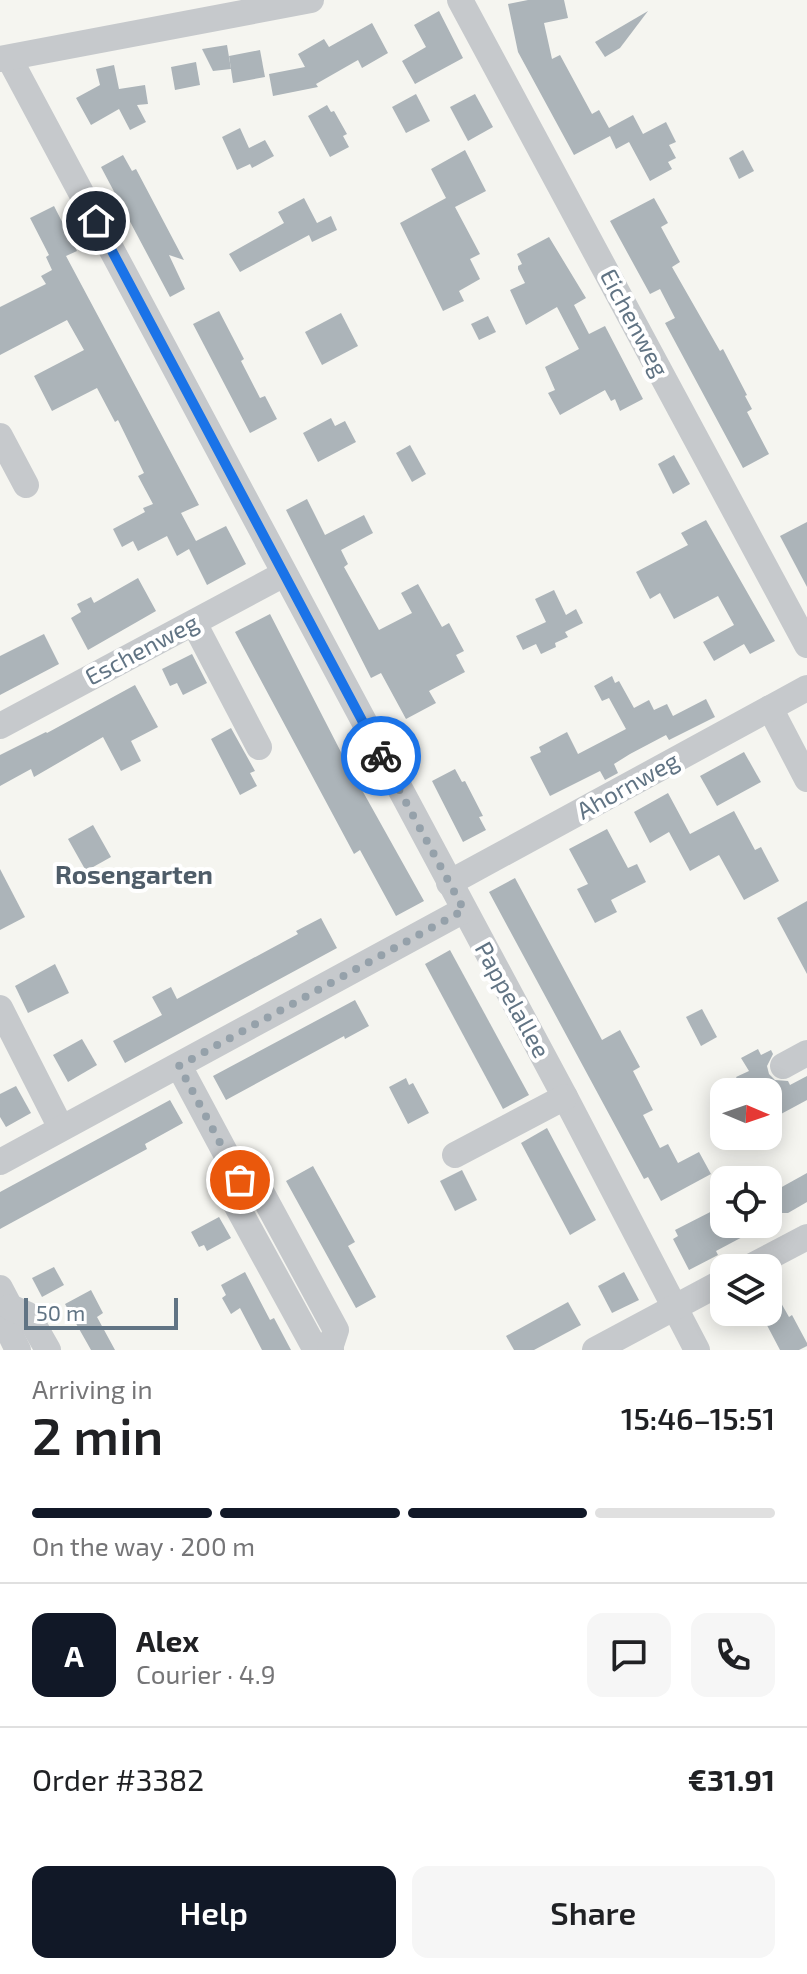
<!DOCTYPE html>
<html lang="en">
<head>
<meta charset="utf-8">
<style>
  body { margin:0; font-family:"Exo 2",sans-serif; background:#f6f6f6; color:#202124; height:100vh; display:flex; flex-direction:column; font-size:30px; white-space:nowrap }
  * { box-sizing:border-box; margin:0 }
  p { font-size:26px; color:#757577 }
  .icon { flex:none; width:44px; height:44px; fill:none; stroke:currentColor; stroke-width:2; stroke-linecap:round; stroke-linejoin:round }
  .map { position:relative; height:1350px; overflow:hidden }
  .drawer { display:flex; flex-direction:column; background:#fff; flex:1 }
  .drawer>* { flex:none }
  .needle { width:52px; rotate:92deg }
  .controls { position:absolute; left:710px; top:1078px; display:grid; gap:16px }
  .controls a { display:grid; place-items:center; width:72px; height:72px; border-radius:16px; background:#fff; box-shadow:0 4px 20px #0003; font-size:40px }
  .scale { position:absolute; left:24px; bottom:20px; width:154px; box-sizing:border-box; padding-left:8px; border:4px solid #617484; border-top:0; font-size:22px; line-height:28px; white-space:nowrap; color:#617484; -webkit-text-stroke:6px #fff; paint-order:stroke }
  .pin { position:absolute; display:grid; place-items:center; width:68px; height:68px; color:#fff; margin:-34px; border:4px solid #fff; border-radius:50%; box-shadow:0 2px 8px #0007 }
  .courier { position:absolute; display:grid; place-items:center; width:80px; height:80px; margin:-40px; border:6px solid #1a73e8; border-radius:50%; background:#fff; color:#222; box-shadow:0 2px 10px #0007 }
  .head em { font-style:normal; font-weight:600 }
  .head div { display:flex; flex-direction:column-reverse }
  .head { display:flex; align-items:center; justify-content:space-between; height:136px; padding:0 32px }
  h1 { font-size:52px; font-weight:600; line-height:60px }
  .bar { display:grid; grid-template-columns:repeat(4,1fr); gap:12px 8px; align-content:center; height:96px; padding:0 32px }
  .bar i { height:10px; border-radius:6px; background:#e0e0e0 }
  .bar .current { background:#111827 }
  .bar p { grid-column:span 4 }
  .line { display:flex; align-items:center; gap:20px; padding:0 32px; border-top:2px solid #e0e0e0 }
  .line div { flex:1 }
  .round { display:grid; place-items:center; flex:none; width:84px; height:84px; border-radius:16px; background:#f6f6f6 }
  .button { display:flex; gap:16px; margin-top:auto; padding:16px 32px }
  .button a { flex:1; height:92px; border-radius:16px; background:#111827; color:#fff; font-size:32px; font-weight:600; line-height:92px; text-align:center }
  .button a+a { background:#f6f6f6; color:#202124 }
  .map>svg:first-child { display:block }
  .building { fill:#acb4b9 }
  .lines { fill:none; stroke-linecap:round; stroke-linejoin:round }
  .minor { stroke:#c6c9cc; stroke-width:26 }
  .done { stroke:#95a1aa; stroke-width:8; stroke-dasharray:0 14.4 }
  .route { stroke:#1a73e8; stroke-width:10 }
  .labels { text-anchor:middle; stroke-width:8; stroke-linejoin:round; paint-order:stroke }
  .street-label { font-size:24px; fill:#617484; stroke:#fff }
  .neighbourhood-label { font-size:26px; font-weight:bold; fill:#4f5d69; stroke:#fff }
</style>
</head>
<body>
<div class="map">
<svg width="807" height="1350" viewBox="0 0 807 1350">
  <rect width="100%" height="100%" fill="#f5f5f0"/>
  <g class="building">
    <polygon points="528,0 564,0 568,18 544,23 552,59 560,55 592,114 599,110 609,128 633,115 643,134 666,122 676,142 669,145 676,158 668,162 672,169 650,181 629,142 616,149 610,136 574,155 518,52 508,4"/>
    <polygon points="439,11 463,58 415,84 402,61 426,47 414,25"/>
    <polygon points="648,11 620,48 605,57 595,42"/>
    <polygon points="372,23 388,53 362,68 358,60 316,84 318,87 273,96 269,74 305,67 298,54 324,39 329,47"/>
    <polygon points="227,45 231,69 213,71 202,49"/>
    <polygon points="260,50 265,77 233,83 229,56"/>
    <polygon points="196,62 200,85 175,90 171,67"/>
    <polygon points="114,65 119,89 145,85 148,104 137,105 146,122 130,130 119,109 91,125 76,98 100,85 96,69"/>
    <polygon points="416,94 430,121 406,133 392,107"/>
    <polygon points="475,94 493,127 468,141 450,107"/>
    <polygon points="327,105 331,112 334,111 347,134 343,136 349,147 330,157 308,116"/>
    <polygon points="240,128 249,148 265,140 274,156 252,168 250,164 237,170 222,137"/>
    <polygon points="465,150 486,191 455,207 480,254 470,259 480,279 459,291 464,301 443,311 400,223 446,198 431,169"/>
    <polygon points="743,150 754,171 739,179 729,158"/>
    <polygon points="123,155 132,171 136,169 184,260 169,255 185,289 170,297 101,167"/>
    <polygon points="304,198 317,223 331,216 337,230 312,242 309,235 240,272 229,254 284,223 278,212"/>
    <polygon points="654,198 668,223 661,227 680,262 672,267 720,351 723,349 747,395 745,396 752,409 747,412 769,454 743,468 665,323 675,318 660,289 650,294 610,221"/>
    <polygon points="54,206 77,251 66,256 199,505 181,513 196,541 226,526 246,564 207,585 189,549 177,556 167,536 138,551 133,541 122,547 113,529 145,512 143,508 153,504 138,476 144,473 118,420 115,422 97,388 52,411 34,376 84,350 67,320 0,355 0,307 46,284 41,276 52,270 46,257 49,255 30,218"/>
    <polygon points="549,237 586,298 574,305 589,334 605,326 643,399 620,411 615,399 611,401 605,390 560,415 548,393 555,390 545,367 579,349 557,307 526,325 510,290 525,283 518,269 518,266 522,264 517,254"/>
    <polygon points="219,311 244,359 241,361 260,398 265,396 277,419 250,433 193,324"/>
    <polygon points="341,313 358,346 322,365 305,332"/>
    <polygon points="488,316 496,332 479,340 471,324"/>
    <polygon points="331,418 335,426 345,421 356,442 318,462 303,433"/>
    <polygon points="410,445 426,474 412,482 396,453"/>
    <polygon points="674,455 690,484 673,494 658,464"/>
    <polygon points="307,499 325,535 364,515 373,533 341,550 348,564 344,567 379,630 412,613 401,593 418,584 442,627 449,623 464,651 456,655 465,672 429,691 436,703 406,719 381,673 371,678 286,510"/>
    <polygon points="706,520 775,641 750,654 744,644 714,661 703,642 734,625 718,596 674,619 660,593 650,599 636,572 688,545 681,533"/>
    <polygon points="807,522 807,587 780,536"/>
    <polygon points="138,578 156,611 88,650 71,618 81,612 77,604 91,597 94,603"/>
    <polygon points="554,590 566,615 576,609 583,623 565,632 568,637 555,643 556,647 541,654 536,644 523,650 516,636 546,622 535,599"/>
    <polygon points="270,614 343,756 424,901 396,916 360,850 354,854 235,632"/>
    <polygon points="44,634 59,664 0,695 0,656"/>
    <polygon points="192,654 207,683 183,695 177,683 170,686 162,669"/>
    <polygon points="612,676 615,683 619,681 634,708 649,700 654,710 667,704 673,716 706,699 715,717 669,740 666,735 630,754 614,764 618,773 605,780 600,771 550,796 530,757 541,752 539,747 567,732 578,754 626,729 609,698 602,701 594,686"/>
    <polygon points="135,685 158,727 131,741 141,761 121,771 103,737 34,777 31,769 0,786 0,755 46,732 47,733"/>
    <polygon points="231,728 255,771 250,773 257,786 240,795 211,739"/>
    <polygon points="744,752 761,782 717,806 700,776"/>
    <polygon points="455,769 462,782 465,781 483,816 479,817 486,830 463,842 432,781"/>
    <polygon points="668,793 690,834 734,811 755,850 761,847 779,881 744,900 719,855 690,871 669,832 650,843 634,812"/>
    <polygon points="93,825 111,857 86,871 68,839"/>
    <polygon points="607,829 628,868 637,864 646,882 611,900 617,912 595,923 577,889 588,884 569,849"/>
    <polygon points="0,869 25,917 0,930"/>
    <polygon points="515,878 602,1040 620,1030 640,1067 633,1071 653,1110 643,1115 660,1148 668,1144 678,1163 699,1152 711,1174 661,1201 648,1177 644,1179 489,892"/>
    <polygon points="807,901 807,974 777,918"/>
    <polygon points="321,918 337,948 125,1063 113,1041 162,1015 152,997 171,987 177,999 298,934 296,931"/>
    <polygon points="450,950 529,1095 503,1109 425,964"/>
    <polygon points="55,964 69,993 28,1013 15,986"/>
    <polygon points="355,1000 369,1026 345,1039 344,1036 226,1100 213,1076"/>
    <polygon points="702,1009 717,1037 701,1046 686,1017"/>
    <polygon points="82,1039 97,1065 68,1082 53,1055"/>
    <polygon points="758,1049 761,1055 771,1050 773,1054 767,1066 769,1074 775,1080 788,1081 790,1085 807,1076 807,1100 768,1121 768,1092 744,1092 736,1077 749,1071 741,1058"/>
    <polygon points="406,1078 409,1085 413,1083 429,1113 408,1124 389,1087"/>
    <polygon points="16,1086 31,1113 6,1127 0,1117 0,1094"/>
    <polygon points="170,1100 183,1123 145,1144 147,1149 0,1229 0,1192"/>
    <polygon points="547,1128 596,1220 570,1235 521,1143"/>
    <polygon points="313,1166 355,1242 348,1246 376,1297 356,1308 286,1181"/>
    <polygon points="462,1170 477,1200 455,1211 440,1181"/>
    <polygon points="807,1173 807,1202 788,1213 782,1213 771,1193"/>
    <polygon points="724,1205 724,1224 767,1224 716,1251 718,1255 689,1270 673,1239 678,1236 675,1230"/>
    <polygon points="219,1217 231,1238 207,1251 204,1245 199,1247 191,1232"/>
    <polygon points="54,1267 64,1285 42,1297 32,1278"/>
    <polygon points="245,1272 270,1320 274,1318 291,1350 262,1350 240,1308 231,1314 222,1298 226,1295 221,1285"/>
    <polygon points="624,1272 639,1300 612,1313 598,1286"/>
    <polygon points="768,1280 789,1317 792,1315 807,1343 807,1346 799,1350 780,1350 760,1312 768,1312"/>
    <polygon points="91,1290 103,1313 97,1317 115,1350 91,1350 65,1304"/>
    <polygon points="568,1302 581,1325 534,1350 514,1350 506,1336"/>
  </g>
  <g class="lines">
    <g class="minor">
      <polyline points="460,0 807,645"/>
      <polyline points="9,58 565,1097 697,1350"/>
      <polyline points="0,59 311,0"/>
      <polyline points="0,436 26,485"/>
      <polyline points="194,623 259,747"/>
      <polyline points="770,708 807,779"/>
      <polyline points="0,726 284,574"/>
      <polyline points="449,883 807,688"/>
      <polyline points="0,1008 61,1128"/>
      <polyline points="179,1066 240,1180 233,1199 312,1343 331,1350"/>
      <polyline points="783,1066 807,1053"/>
      <polyline points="455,1155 565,1097"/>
      <polyline points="0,1162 464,910"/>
      <polyline points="240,1180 258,1186 336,1330 330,1348"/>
      <polyline points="748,1268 807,1237"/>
      <polyline points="0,1288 10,1307 6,1326 18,1350"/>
      <polyline points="10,1307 28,1315 48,1350"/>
      <polyline points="595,1350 724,1281"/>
    </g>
  </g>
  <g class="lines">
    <polyline class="done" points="240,1180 179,1066 464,910 381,756"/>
    <polyline class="route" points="96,221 381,756"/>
  </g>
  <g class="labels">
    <g class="street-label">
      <text transform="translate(634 323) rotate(62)" y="8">Eichenweg</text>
      <text transform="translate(142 650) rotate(-28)" y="8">Eschenweg</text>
      <text transform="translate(628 786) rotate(-29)" y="8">Ahornweg</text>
      <text transform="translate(512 1000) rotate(61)" y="8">Pappelallee</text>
    </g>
    <g class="neighbourhood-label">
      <text x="134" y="884">Rosengarten</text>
    </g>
  </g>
</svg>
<div class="controls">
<a><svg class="needle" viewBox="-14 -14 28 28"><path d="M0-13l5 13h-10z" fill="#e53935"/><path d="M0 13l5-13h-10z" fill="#757577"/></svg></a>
<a><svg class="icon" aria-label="locate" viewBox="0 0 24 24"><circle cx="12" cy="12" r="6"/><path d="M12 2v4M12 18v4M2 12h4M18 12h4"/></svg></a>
<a><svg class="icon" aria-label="layers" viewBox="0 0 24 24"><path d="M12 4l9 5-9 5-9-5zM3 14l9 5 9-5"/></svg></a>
</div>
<div class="scale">50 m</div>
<div class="pin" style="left:240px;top:1180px;background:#ea580c"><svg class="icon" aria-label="bag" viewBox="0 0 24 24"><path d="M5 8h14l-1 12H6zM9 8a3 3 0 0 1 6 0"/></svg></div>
<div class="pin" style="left:96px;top:221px;background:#1f2937"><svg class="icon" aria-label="home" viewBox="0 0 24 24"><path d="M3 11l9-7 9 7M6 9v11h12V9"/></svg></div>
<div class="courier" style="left:381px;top:756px"><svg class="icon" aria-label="bike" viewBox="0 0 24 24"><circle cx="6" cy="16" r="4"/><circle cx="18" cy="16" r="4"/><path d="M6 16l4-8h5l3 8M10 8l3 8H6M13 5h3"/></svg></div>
</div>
<section class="drawer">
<div class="head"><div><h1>2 min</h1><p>Arriving in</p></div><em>15:46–15:51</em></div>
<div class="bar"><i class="current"></i><i class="current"></i><i class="current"></i><i></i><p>On the way · 200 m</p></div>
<div class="line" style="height:144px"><b class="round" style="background:#111827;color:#fff">A</b><div><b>Alex</b><p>Courier · 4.9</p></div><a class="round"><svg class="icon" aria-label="chat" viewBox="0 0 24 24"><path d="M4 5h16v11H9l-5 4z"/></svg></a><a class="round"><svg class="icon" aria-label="phone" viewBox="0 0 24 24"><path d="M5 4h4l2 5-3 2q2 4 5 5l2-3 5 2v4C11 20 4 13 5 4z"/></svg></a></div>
<div class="line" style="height:104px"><div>Order #3382</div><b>€31.91</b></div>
<div class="button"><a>Help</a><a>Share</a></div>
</section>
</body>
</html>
